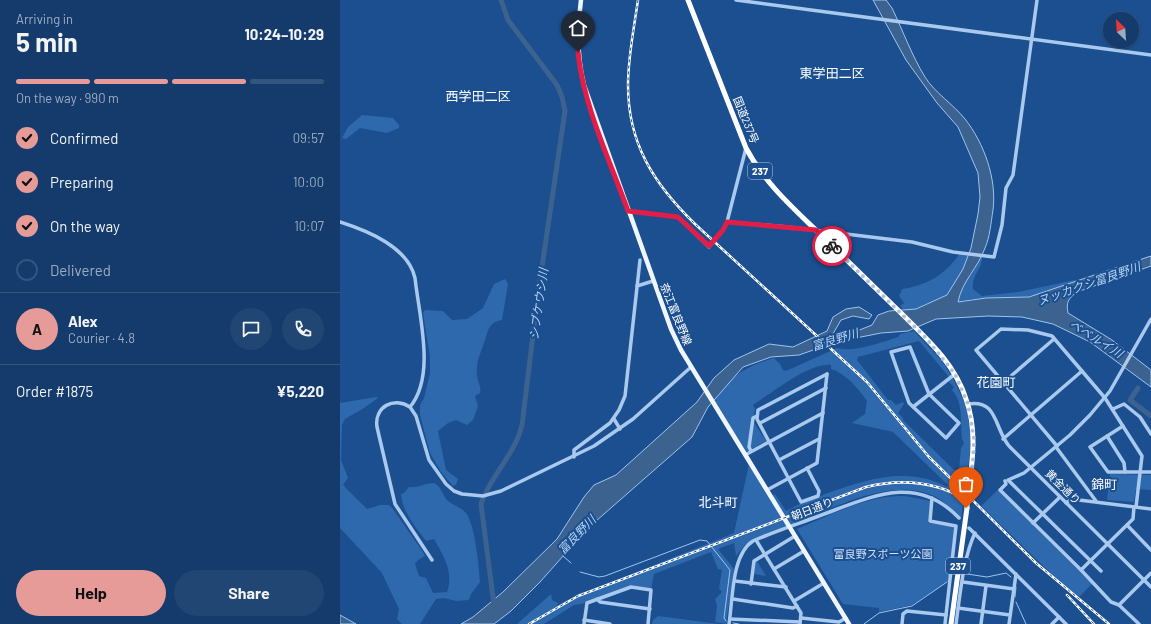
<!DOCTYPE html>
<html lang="en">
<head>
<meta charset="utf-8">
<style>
  body { margin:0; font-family:Barlow,"Noto Sans JP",sans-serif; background:#214673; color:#f1f3f6; height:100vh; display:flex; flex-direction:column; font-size:15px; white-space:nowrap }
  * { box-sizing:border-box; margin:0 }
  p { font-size:13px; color:#9dadc1 }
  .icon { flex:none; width:22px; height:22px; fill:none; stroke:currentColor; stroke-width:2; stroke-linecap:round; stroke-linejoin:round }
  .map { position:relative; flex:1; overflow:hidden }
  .panel { display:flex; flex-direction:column; background:#143b6b; width:340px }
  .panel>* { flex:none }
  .needle { width:26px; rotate:335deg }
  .tools { position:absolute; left:763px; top:12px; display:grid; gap:8px }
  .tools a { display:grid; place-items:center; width:36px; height:36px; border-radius:50%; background:#143b6b; box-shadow:0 1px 3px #0004,0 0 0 1px #33557e; font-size:20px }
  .pin { position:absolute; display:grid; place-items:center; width:34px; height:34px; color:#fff; margin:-41px -17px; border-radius:50% 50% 50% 0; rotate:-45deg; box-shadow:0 0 4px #0007 }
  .pin .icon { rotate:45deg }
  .courier { position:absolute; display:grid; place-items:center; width:40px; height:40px; margin:-20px; border:3px solid #e11d48; border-radius:50%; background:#fff; color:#222; box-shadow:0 1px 5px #0007 }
  .summary em { font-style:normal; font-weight:700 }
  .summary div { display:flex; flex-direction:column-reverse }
  .summary { display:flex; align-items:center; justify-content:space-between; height:68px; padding:0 16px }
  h1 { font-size:26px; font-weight:700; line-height:30px }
  .bar { display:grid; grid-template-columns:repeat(4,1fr); gap:6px 4px; align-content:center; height:48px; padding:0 16px }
  .bar i { height:5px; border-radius:3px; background:#33557e }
  .bar .current { background:#e69b98 }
  .bar p { grid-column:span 4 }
  .line { display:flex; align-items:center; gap:10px; padding:0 16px; border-top:1px solid #33557e }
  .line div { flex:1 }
  .round { display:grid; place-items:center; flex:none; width:42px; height:42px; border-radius:21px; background:#214673 }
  ol { padding:0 16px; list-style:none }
  li { display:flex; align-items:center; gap:12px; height:44px }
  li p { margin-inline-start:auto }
  li .icon { padding:4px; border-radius:50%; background:#e69b98; color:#111; stroke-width:4 }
  li:last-child { color:#9dadc1 }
  li i { width:22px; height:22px; border:2px solid #33557e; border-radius:50% }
  .button { display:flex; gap:8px; margin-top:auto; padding:8px 16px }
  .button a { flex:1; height:46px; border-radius:24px; background:#e69b98; color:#111; font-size:16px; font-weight:700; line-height:46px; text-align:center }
  .button a+a { background:#214673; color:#f1f3f6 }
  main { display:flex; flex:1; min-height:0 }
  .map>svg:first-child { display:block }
  .green { fill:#2e69ad }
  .water { fill:#3c6290; stroke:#9cc4f0 }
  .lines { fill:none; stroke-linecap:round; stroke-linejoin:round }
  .stream { stroke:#9cc4f0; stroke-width:1 }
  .river { stroke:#3c6290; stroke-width:5 }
  .minor { stroke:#a9c9ee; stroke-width:3.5 }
  .major { stroke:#f0f6ff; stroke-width:4.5 }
  .highway { stroke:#fff; stroke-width:5 }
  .rail-casing { stroke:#fff; stroke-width:2.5 }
  .rail { stroke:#1b4f8f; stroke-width:1; stroke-dasharray:3; stroke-linecap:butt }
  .highway-bridge { stroke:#fff; stroke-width:5 }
  .done { stroke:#afc1d8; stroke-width:4; stroke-dasharray:0 7.2 }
  .route { stroke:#e11d48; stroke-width:5 }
  .labels { text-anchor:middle; stroke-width:4; stroke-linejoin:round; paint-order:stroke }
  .shield { fill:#1b4f8f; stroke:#bbcadd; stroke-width:1 }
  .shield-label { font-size:10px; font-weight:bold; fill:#fff }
  .street-label { font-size:11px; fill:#fff; stroke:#1b4f8f }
  .park-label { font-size:11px; fill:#cfe3fa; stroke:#1b4f8f }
  .water-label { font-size:12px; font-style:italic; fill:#b5d3f5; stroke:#1b4f8f }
  .quarter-label { font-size:13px; fill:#fff; stroke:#1b4f8f }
</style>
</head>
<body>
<main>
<section class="panel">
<div class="summary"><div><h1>5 min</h1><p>Arriving in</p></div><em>10:24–10:29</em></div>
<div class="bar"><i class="current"></i><i class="current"></i><i class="current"></i><i></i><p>On the way · 990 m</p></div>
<ol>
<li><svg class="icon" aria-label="check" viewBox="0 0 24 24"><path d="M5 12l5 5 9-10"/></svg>Confirmed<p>09:57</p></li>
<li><svg class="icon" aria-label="check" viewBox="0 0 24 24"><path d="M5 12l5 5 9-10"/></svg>Preparing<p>10:00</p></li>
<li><svg class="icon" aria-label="check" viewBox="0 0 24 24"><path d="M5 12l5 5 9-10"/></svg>On the way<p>10:07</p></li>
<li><i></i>Delivered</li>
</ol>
<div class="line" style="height:72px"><b class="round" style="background:#e69b98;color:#111">A</b><div><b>Alex</b><p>Courier · 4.8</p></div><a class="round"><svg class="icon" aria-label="chat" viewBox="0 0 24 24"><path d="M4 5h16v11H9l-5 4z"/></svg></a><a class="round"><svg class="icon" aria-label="phone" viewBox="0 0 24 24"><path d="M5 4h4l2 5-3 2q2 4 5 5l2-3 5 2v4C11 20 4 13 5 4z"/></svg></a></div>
<div class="line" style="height:52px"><div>Order #1875</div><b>¥5,220</b></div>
<div class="button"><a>Help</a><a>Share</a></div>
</section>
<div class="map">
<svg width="811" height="624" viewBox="0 0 811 624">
  <rect width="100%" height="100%" fill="#1b4f8f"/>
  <g class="green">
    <polygon points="22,115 53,118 59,125 59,128 47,133 20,128 6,139 2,138 8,127"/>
    <path d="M620,253H642C644,270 631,273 633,289L642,296L678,292L735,280L738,282L698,298L671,300L633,299L569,310L563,309L560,306L564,303L559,296L562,289C588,285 606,274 620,253Z"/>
    <path d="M165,279L168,284L162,320C147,322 148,334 143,346C139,357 136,363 137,375C137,382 142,386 140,393L135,396L138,406L133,420L127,425L116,420L108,423L98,431L106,470L118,479L116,485L113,486L101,472L90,453L80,415V405L84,398L90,373V357L83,313L85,310L103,311L112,320L127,319L143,308L154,284Z"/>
    <path d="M574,331L601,360L611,375L609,377L579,341L518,357L517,360L548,400H551L556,405L563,402L564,404L558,413L563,418V420L614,470H619L621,448L624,443L622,439C620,423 624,403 612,390L614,387L609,382L613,378L626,406L632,439L621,520C613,512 605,501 594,496C550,476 492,509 451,525L432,496L435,494L446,511C460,503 474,499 488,493C527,479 568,466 607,487L608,485L553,432L512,423L525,414L527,401C519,389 505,373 491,369V365C470,362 432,393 413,405L415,409L413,421L426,441L406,452L373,398C394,375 404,367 434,358L440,364L443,370L446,371L497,348C513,353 542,342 558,337L560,334Z"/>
    <path d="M36,397L38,398L24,408L5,419L2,425L1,460L8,478L3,485L27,509L40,505H49L53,509L83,552L85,556L78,560L75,564L79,576L86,578L93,593L107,592C114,572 104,557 94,539L86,541C75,526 63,513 61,494L64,493L69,487C80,488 85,483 93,483C101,484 103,497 108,501C114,506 121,507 126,513C135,525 139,566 140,582L131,594L129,600L116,601L104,598L96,599L80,624H62L57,619L59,609L42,573L0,528V403Z"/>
    <polygon points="409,464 447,527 405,545 396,556 394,543 378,549 394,569 386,624 375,622 377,606 375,599 382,592 379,588 382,570 378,569 371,552 314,574 311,590 291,587 247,603 234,605 204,624 177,624 211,594 212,600 218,603 217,606 227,600 394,533"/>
    <polygon points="770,474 811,475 811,490 796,489 794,502 767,500"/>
    <polygon points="658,490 752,584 739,597 721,583 641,506"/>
    <path d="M565,496L591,501L588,523L612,526L614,529L609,581L572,605L539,612V608L503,604L457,529C491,515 527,495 565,496Z"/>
    <polygon points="417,561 426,576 414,574 415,562"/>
    <polygon points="318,616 379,624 312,624 313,620"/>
  </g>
  <g class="water">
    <path d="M533,0H546L552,8C563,31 572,56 585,77C595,93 613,104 625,119C644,143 657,179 653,210C651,222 650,237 645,248C638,268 622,281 618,302L646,298L689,297L811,256V266L737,292C728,299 726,302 728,313L772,340L811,370V387L750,342L713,324L682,317L648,316L596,319L568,331L541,333L496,342L459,355L431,357L403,367L368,407L352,437L248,528L200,582L171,611L154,624H121L133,617L163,592L217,539L244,497L254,485L276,475L357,402L374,378L394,360L429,344L453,347L487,331L493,317L506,309L519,307L532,315L529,319L513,316L501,320L490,339L502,337L532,325L538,315L549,311L576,309L607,295L623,269L631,248L638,214L640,197L638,173L618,127L597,103L566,60Z"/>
    <polygon points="0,615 16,624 0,624"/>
  </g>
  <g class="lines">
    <g class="stream">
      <polyline points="223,556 231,563"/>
      <polyline points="240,572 259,577 265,576 360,540 367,541 390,570 384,618 386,621"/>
      <polyline points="627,574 647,577 666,573 671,577"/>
      <polyline points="675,597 676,587"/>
      <polyline points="676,602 686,624"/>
      <polyline points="393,623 399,624"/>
      <polyline points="524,624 539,613 572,606 607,582"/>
    </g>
    <g class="river">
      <polyline points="798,388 790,400 811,416"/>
      <path d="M154,605L141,504C150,476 175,455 182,425L198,294L225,111L222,97L217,85L168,20L161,0"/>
    </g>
    <g class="minor">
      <polyline points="396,0 811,55"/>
      <polyline points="288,211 338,217 369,247 383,230 387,222 406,148"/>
      <path d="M0,222C28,231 68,247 75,278C79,316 96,376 70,407L76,416L89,460L106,484L114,491L122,494L143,496L161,491L254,446L293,419L351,367"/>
      <polyline points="387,222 448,227 572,242 613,252 654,257 662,225 666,188 673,175 697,0"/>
      <polyline points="297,286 313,281"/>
      <polygon points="570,347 589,394 619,423 606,438 569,403 551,352"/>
      <polyline points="664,382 714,339"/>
      <path d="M628,404C658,399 654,428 669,446L811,587"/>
      <path d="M70,407C54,396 34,407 37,427L55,504L92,560"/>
      <polyline points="573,407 615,374"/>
      <polyline points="773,409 784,404 800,417 811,434"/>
      <polyline points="274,419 280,429"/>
      <polyline points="420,423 486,388"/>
      <polyline points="783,426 750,447 768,472 811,472"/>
      <polyline points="767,436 784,463 785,472"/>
      <polyline points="663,439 742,371"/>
      <polyline points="717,446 636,350 661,329 688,330 712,336 765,398 802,456 796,507"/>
      <polyline points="716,447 756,501"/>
      <polyline points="411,451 409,447 413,418 417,416"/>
      <polyline points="405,455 483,413"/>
      <polyline points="234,457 234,450 270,423 279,410 285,396 300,260"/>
      <polyline points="439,460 479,439"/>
      <polyline points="467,468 479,491 478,496 461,502 417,419 418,410 487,374"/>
      <polyline points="665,481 666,484 660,490 741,570"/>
      <polyline points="427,490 477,463 487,374"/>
      <polyline points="592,498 590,521 616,526 605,624"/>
      <polyline points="726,503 731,499 811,509"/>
      <polyline points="794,507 793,519 741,570 771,602 779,605 799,624"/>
      <polyline points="693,523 720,497"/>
      <polyline points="787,525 811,550"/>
      <polyline points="629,528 726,624"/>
      <polyline points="416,540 461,613 460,624"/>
      <polyline points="434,569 464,551"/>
      <polyline points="761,571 668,480 684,473 730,435 750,415 770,391 811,319"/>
      <polyline points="395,581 446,587"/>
      <polyline points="623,582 674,589"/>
      <polyline points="411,584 414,561 455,536"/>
      <polyline points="257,599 260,602 310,609"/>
      <polyline points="393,599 453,608 457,606"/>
      <polyline points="454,601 484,583"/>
      <polyline points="779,605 811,573"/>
      <polyline points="618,608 670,615"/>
      <polyline points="461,618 499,622 506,618"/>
      <polyline points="390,619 460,622"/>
      <polyline points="244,620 270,624"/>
      <polyline points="244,624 247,603 291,587 311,590 308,624"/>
      <path d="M389,624C393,600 391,555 413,541C436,531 461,523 484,514C533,496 577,474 619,518"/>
      <polyline points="562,624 563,614 567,611 606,615"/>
      <path d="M616,624C620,596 623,558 635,533"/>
      <polyline points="641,624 646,586"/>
      <polyline points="669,624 676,574"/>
      <polyline points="712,624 719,617"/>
    </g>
    <path class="major" d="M241,0C237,29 237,57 244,85L331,329L341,350L509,624"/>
    <g class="highway">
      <path d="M348,0L406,148C424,182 452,207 479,233C507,260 535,288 563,315C588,340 615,364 626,399C637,429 633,461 628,491"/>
      <polyline points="611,624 627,508"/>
    </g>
    <defs>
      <g id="rail">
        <path d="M298,0C294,28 288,57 288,85C288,144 314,184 355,224L527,382L589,457L696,563L769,624"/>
        <polyline points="727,595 754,624"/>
        <path d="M189,624L238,596L526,487C563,478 597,481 630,502"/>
      </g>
    </defs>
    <use href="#rail" class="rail-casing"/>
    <use href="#rail" class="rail"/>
    <polyline class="highway-bridge" points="627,508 628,491"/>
  </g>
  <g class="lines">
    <polyline class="done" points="492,246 586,338 615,374 628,404 634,439 633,462 626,508"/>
    <path class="route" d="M238,52C243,105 270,161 288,211L338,217L369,246L383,230L387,222L476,230L492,246"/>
  </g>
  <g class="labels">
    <g class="shield">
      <rect x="408" y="163" width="24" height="16" rx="3"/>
      <rect x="606" y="558" width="24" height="16" rx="3"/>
    </g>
    <g class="shield-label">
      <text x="420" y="175">237</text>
      <text x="618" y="570">237</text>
    </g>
    <g class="street-label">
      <text transform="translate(406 120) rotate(68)" y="4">国道237号</text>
      <text transform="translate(336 314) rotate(68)" y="4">奈江富良野線</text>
      <text transform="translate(723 487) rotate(45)" y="4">黄金通り</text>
      <text transform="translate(472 509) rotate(-21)" y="4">朝日通り</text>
    </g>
    <g class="park-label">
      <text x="543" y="558">富良野スポーツ公園</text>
    </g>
    <g class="water-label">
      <text transform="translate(749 284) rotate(-19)" y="4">ヌッカクシ富良野川</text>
      <text transform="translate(199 304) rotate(-82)" y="4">シブケウシ川</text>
      <text transform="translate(756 339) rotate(32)" y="4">ベベルイ川</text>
      <text transform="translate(495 340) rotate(-17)" y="4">富良野川</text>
      <text transform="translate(237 535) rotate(-46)" y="4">富良野川</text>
    </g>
    <g class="quarter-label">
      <text x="492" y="78">東学田二区</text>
      <text x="138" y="101">西学田二区</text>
      <text x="656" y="387">花園町</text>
      <text x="764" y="489">錦町</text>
      <text x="378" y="507">北斗町</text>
    </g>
  </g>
</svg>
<div class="tools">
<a><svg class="needle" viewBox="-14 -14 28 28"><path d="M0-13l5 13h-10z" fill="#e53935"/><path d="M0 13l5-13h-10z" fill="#9dadc1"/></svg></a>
</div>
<div class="pin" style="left:626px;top:508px;background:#ea580c"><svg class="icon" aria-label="bag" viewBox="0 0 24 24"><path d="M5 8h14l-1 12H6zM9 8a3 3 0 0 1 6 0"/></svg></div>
<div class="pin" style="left:238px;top:52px;background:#1f2937"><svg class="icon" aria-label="home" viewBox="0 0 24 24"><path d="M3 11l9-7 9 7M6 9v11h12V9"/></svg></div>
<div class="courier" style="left:492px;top:246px"><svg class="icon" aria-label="bike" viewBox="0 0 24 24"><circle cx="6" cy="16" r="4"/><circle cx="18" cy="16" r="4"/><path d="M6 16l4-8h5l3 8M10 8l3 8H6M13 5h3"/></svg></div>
</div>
</main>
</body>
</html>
